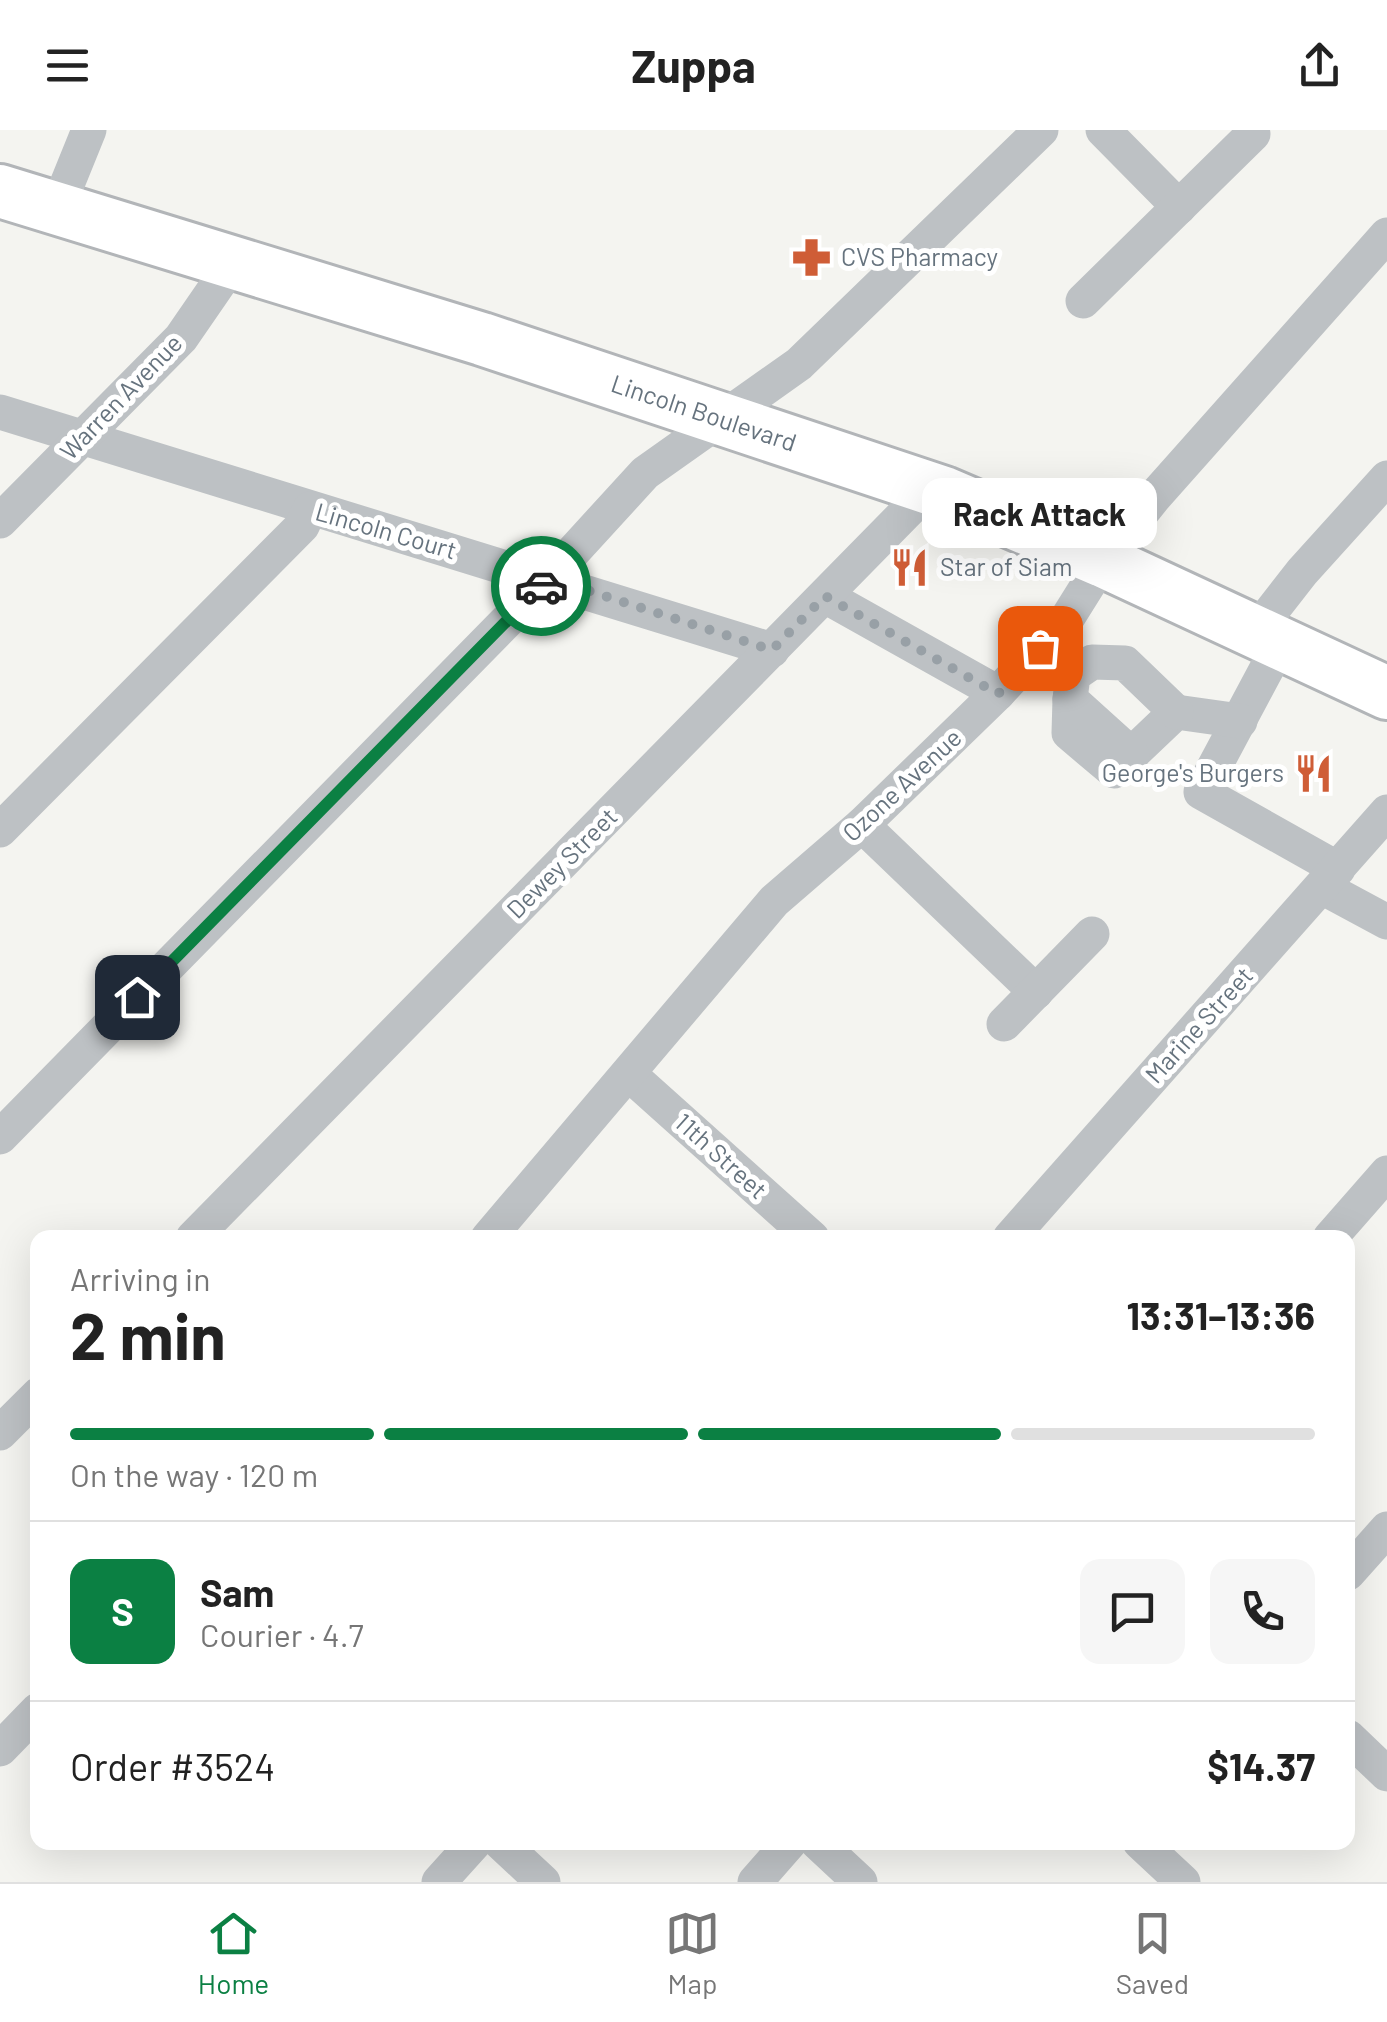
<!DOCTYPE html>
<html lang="en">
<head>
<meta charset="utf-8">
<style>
  body { margin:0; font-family:Barlow,sans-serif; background:#f6f6f6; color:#222; height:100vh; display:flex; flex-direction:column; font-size:38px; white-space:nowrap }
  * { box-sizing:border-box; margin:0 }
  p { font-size:32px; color:#767676 }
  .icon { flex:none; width:55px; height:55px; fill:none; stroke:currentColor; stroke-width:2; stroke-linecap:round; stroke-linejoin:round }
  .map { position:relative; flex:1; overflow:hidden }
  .side { position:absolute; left:30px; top:1100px; width:1325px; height:620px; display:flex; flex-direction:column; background:#fff; border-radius:20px; box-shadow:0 10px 40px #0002 }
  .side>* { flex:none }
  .pin { position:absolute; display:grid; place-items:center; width:85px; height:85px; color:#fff; margin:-42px; border-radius:20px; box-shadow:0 5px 15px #0006 }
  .courier { position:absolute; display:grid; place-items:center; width:100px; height:100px; margin:-50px; border:8px solid #0b8043; border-radius:50%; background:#fff; color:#222; box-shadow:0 2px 12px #0007 }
  .bubble { position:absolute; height:70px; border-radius:20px; background:#fff; box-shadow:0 10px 40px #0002; font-size:32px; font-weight:700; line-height:70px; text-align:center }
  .head em { font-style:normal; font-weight:700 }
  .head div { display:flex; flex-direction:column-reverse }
  .head { display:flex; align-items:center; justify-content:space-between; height:170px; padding:0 40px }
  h1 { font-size:65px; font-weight:700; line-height:75px }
  .bar { display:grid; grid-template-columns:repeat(4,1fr); gap:15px 10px; align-content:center; height:120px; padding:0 40px }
  .bar i { height:12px; border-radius:8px; background:#e0e0e0 }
  .bar .active { background:#0b8043 }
  .bar p { grid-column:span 4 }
  .line { display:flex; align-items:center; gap:25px; padding:0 40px; border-top:2px solid #e0e0e0 }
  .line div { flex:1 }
  .round { display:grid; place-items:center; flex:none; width:105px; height:105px; border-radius:20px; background:#f6f6f6 }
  header { display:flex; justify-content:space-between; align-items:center; height:130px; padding:0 40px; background:#fff; font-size:45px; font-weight:700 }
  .menu { display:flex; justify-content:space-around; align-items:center; height:140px; border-top:2px solid #e0e0e0; background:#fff; font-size:28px; color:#767676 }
  .menu a { display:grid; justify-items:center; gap:5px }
  .menu .active { color:#0b8043 }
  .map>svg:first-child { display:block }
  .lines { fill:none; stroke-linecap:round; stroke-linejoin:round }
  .highway-casing { stroke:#b2b5b8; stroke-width:58 }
  .minor { stroke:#bdc1c4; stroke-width:35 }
  .highway { stroke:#fff; stroke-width:52 }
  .done { stroke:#98a0a6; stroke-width:10; stroke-dasharray:0 18 }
  .route { stroke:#0b8043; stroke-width:12 }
  .labels { text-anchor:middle; stroke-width:10; stroke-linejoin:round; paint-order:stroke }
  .poi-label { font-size:25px; fill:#66737e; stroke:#fff; text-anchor:start }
  .street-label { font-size:25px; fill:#66737e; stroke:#fff }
</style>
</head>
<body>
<header><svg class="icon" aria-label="menu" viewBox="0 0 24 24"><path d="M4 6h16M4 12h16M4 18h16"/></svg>Zuppa<svg class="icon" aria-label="share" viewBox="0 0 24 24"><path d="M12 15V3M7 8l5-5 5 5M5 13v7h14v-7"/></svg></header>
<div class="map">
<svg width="1387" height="1752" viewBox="0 0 1387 1752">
  <rect width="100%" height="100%" fill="#f4f4f0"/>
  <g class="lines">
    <defs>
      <g id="highway">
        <path id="s1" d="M0,61L482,209L944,363L1103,431L1387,563"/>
      </g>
    </defs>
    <use href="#highway" class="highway-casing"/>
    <g class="minor">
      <polyline points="1103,0 1179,77"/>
      <polyline points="57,79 89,0"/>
      <polyline points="1083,171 1253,4"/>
      <polyline points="0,282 772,520"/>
      <polyline points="0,391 181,208 232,134"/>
      <polyline points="825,466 998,563"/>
      <polyline points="1256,501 1302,442 1387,348"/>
      <polyline points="1281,512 1201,662 1338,739"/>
      <polyline points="1070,569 1069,603 1114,641 1176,582 1240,591"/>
      <polyline points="1132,625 1070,569 1073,545 1092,532 1125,533 1176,582"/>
      <polyline points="862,695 1036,862"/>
      <polyline points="0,700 302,396 310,379"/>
      <polyline points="1322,757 1387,792"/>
      <polyline points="1004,894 1092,804"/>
      <polyline points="629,944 812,1108"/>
      <polyline points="0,1007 549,448 645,343 799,234 1041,0"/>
      <polyline points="193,1108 930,358"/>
      <polyline points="488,1108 774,771 862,695 998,563 1068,487 1103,431 1155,366 1387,105"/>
      <polyline points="1010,1108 1387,682"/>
      <polyline points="1330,1108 1387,1043"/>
      <polyline points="0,1303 38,1265"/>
      <polyline points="1348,1443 1387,1399"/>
      <polyline points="1348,1607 1387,1644"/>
      <polyline points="0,1619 38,1580"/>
      <polyline points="500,1712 543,1752"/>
      <polyline points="817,1712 860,1752"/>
      <polyline points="1140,1712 1183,1752"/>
      <polyline points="439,1752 475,1712"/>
      <polyline points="755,1752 790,1712"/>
    </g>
    <use href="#highway" class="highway"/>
  </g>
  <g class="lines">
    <polyline class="done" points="541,456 549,448 772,520 825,466 998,564 1040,518"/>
    <polyline class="route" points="137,867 541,456"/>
  </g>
  <defs>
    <symbol id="pharmacy-bare" viewBox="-9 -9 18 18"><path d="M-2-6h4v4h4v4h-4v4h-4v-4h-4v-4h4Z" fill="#cf5d36" stroke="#fff" stroke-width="2.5" paint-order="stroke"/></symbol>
    <symbol id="restaurant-bare" viewBox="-9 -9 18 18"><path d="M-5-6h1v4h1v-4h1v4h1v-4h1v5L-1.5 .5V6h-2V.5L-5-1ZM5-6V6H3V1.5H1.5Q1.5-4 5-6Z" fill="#cf5d36" stroke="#fff" stroke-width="2.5" paint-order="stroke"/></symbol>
  </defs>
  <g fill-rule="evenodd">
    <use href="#pharmacy-bare" x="784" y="100" width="55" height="55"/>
    <use href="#restaurant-bare" x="882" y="410" width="55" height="55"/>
    <use href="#restaurant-bare" x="1286" y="616" width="55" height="55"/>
  </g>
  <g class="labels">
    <g class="poi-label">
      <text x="841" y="136">CVS Pharmacy</text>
      <text x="940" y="446">Star of Siam</text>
      <text x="1284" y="652" text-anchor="end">George's Burgers</text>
    </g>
    <g class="street-label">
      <text transform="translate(121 267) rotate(-46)" y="9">Warren Avenue</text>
      <text dy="9" stroke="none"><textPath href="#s1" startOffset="738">Lincoln Boulevard</textPath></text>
      <text transform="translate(386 401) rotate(16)" y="9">Lincoln Court</text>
      <text transform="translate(902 655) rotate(-43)" y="9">Ozone Avenue</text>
      <text transform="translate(562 733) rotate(-45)" y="9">Dewey Street</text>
      <text transform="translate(1199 895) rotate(-48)" y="9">Marine Street</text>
      <text transform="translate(721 1026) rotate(42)" y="9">11th Street</text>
    </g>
  </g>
</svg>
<div class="pin" style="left:1040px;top:518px;background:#ea580c"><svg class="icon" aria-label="bag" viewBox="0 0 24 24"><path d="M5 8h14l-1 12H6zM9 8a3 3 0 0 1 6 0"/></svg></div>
<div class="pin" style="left:137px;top:867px;background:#1f2937"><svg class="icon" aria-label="home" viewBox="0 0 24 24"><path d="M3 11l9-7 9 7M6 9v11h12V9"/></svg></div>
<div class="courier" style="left:541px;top:456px"><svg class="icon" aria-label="car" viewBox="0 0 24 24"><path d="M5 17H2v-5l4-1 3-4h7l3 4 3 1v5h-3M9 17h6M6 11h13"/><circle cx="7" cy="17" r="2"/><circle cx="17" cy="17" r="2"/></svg></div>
<div class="bubble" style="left:922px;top:348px;width:235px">Rack Attack</div>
<section class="side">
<div class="head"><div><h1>2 min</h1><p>Arriving in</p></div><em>13:31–13:36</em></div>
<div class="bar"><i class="active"></i><i class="active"></i><i class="active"></i><i></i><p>On the way · 120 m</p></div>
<div class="line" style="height:180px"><b class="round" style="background:#0b8043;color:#fff">S</b><div><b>Sam</b><p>Courier · 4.7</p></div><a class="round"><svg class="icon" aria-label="chat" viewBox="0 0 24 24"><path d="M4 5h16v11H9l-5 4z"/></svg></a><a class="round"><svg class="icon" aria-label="phone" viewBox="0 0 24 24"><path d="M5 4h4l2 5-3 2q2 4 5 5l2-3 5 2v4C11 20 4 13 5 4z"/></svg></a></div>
<div class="line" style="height:130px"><div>Order #3524</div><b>$14.37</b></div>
</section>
</div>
<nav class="menu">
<a class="active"><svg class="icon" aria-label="home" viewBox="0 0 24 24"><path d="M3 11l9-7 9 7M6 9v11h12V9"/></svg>Home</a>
<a><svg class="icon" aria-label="map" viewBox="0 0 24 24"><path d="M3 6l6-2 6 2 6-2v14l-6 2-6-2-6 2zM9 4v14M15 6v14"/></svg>Map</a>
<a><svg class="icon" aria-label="saved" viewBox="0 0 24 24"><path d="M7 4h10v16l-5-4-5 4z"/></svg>Saved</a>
</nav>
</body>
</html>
